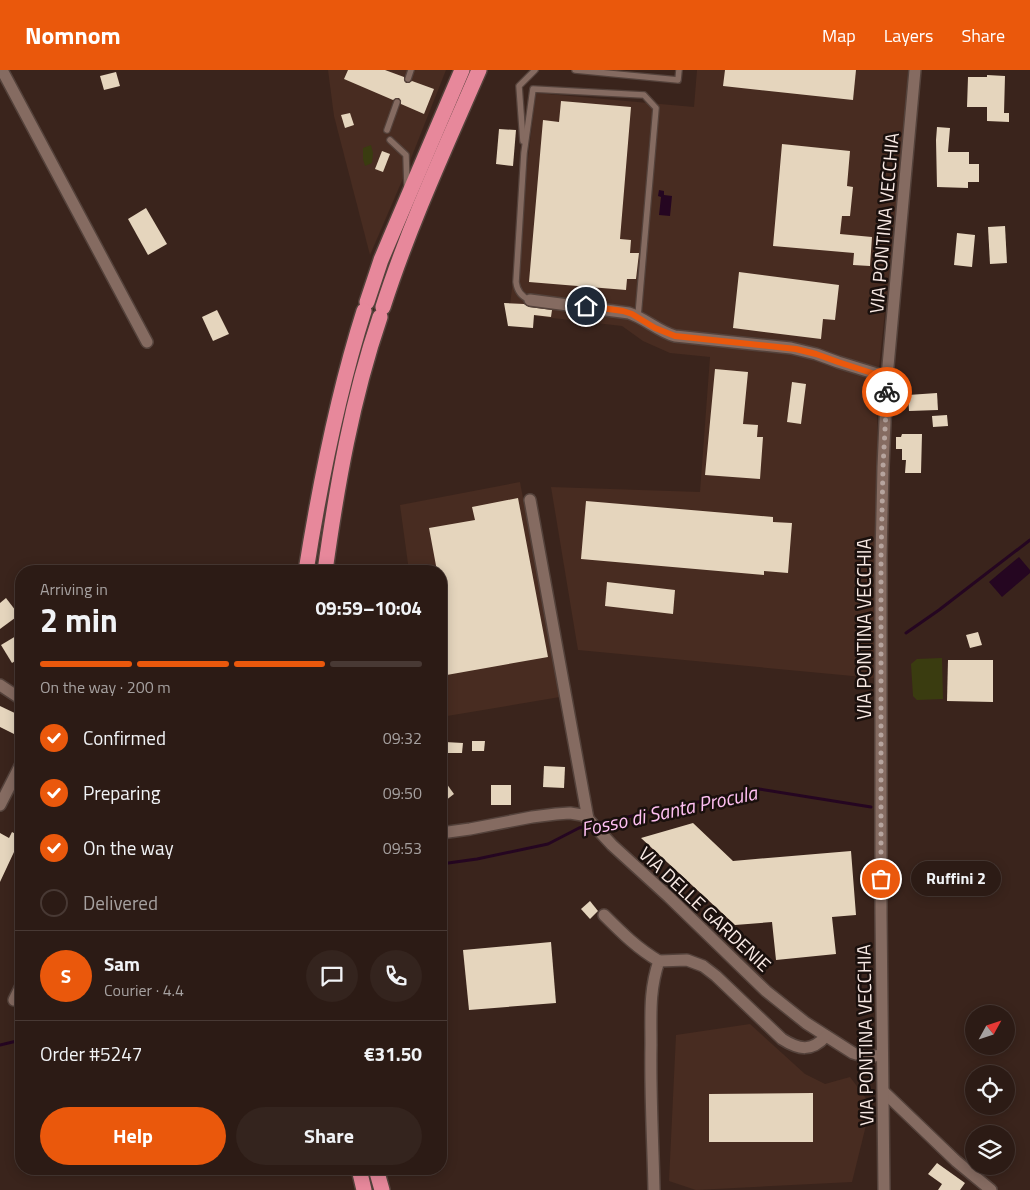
<!DOCTYPE html>
<html lang="en">
<head>
<meta charset="utf-8">
<style>
  body { margin:0; font-family:"Titillium Web",sans-serif; background:#34241e; color:#f1f3f6; height:100vh; display:flex; flex-direction:column; font-size:19px; white-space:nowrap }
  * { box-sizing:border-box; margin:0 }
  p { font-size:16px; color:#a6a1a0 }
  .icon { flex:none; width:28px; height:28px; fill:none; stroke:currentColor; stroke-width:2; stroke-linecap:round; stroke-linejoin:round }
  .map { position:relative; flex:1; overflow:hidden }
  .details { position:absolute; left:15px; top:495px; width:432px; height:610px; display:flex; flex-direction:column; background:#2c1b15; border-radius:20px; box-shadow:0 2px 12px #0003,0 0 0 1px #483934 }
  .details>* { flex:none }
  .needle { width:32px; rotate:50deg }
  .tools { position:absolute; left:965px; top:935px; display:grid; gap:10px }
  .tools a { display:grid; place-items:center; width:50px; height:50px; border-radius:50%; background:#2c1b15; box-shadow:0 2px 12px #0003,0 0 0 1px #483934; font-size:25px }
  .pin { position:absolute; display:grid; place-items:center; width:42px; height:42px; color:#fff; margin:-21px; border:2px solid #fff; border-radius:50%; box-shadow:0 1px 5px #0007 }
  .courier { position:absolute; display:grid; place-items:center; width:50px; height:50px; margin:-25px; border:4px solid #ea580c; border-radius:50%; background:#fff; color:#222; box-shadow:0 1px 6px #0007 }
  .bubble { position:absolute; height:35px; border-radius:18px; background:#2c1b15; box-shadow:0 2px 12px #0003,0 0 0 1px #483934; font-size:16px; font-weight:700; line-height:35px; text-align:center }
  .headline em { font-style:normal; font-weight:700 }
  .headline div { display:flex; flex-direction:column-reverse }
  .headline { display:flex; align-items:center; justify-content:space-between; height:85px; padding:0 25px }
  h1 { font-size:32px; font-weight:700; line-height:38px }
  .bar { display:grid; grid-template-columns:repeat(4,1fr); gap:8px 5px; align-content:center; height:60px; padding:0 25px }
  .bar i { height:6px; border-radius:4px; background:#483934 }
  .bar .on { background:#ea580c }
  .bar p { grid-column:span 4 }
  .line { display:flex; align-items:center; gap:12px; padding:0 25px; border-top:1px solid #483934 }
  .line div { flex:1 }
  .round { display:grid; place-items:center; flex:none; width:52px; height:52px; border-radius:26px; background:#34241e }
  ol { padding:0 25px; list-style:none }
  li { display:flex; align-items:center; gap:15px; height:55px }
  li p { margin-inline-start:auto }
  li .icon { padding:5px; border-radius:50%; background:#ea580c; color:#fff; stroke-width:4 }
  li:last-child { color:#a6a1a0 }
  li i { width:28px; height:28px; border:2px solid #483934; border-radius:50% }
  .primary-button { display:flex; gap:10px; margin-top:auto; padding:10px 25px }
  .primary-button a { flex:1; height:58px; border-radius:30px; background:#ea580c; color:#fff; font-size:20px; font-weight:700; line-height:58px; text-align:center }
  .primary-button a+a { background:#34241e; color:#f1f3f6 }
  header { display:flex; align-items:center; gap:30px; box-sizing:border-box; height:70px; padding:0 25px; background:#ea580c; color:#fff }
  header strong { font-size:24px }
  nav { display:flex; gap:28px; margin-inline-start:auto; font-size:18px }
  .map>svg:first-child { display:block }
  .built { fill:#482c21 }
  .green { fill:#3a3c10 }
  .water { fill:#250621 }
  .lines { fill:none; stroke-linecap:round; stroke-linejoin:round }
  .stream { stroke:#250621; stroke-width:3 }
  .building { fill:#e5d5bd }
  .lane-casing { stroke:#54423b; stroke-width:8 }
  .street-casing { stroke:#54423b; stroke-width:14 }
  .highway-casing { stroke:#54423b; stroke-width:18 }
  .lane { stroke:#856b61; stroke-width:5.5 }
  .street { stroke:#856b61; stroke-width:11 }
  .highway { stroke:#e7889b; stroke-width:15 }
  .done { stroke:#b6a49e; stroke-width:5; stroke-dasharray:0 9 }
  .route { stroke:#ea580c; stroke-width:6 }
  .labels { text-anchor:middle; stroke-width:5; stroke-linejoin:round; paint-order:stroke }
  .street-label { font-size:19px; fill:#f8e9e4; stroke:#1a100d }
  .water-label { font-size:20px; font-style:italic; fill:#ffc0f3; stroke:#1a100d }
</style>
</head>
<body>
<header>
<strong>Nomnom</strong>
<nav><a>Map</a><a>Layers</a><a>Share</a></nav>
</header>
<div class="map">
<svg width="1030" height="1120" viewBox="0 0 1030 1120">
  <rect width="100%" height="100%" fill="#3a241c"/>
  <g class="built">
    <polygon points="328,0 446,0 404,106 370,185 334,46"/>
    <polygon points="697,0 908,0 903,73 877,316 878,450 874,608 578,580 551,417 700,422 710,287 670,283 643,271 622,256 509,243 536,23 694,37"/>
    <polygon points="520,412 560,627 441,647 441,501 409,501 400,435"/>
    <polygon points="750,954 805,1004 825,1014 850,1007 871,1035 852,1112 696,1120 669,1111 676,965"/>
  </g>
  <g class="green">
    <polygon points="371,75 373,83 372,93 365,96 363,89 363,78"/>
    <polygon points="942,588 943,629 917,630 913,626 911,594 917,589"/>
  </g>
  <g class="water">
    <polygon points="659,120 664,121 664,125 672,126 670,146 659,145 661,127 658,126"/>
    <polygon points="1019,487 1030,500 1030,503 1002,527 989,512"/>
  </g>
  <g class="lines">
    <g class="stream">
      <polyline points="906,563 939,540 1030,470"/>
      <polyline points="595,754 759,719 871,737"/>
      <polyline points="441,794 477,789 548,774 579,758 589,755"/>
      <polyline points="0,975 21,970"/>
    </g>
  </g>
  <g class="building">
    <polygon points="348,0 385,0 404,7 404,10 406,13 409,13 412,11 434,19 424,44 401,34 401,31 399,28 396,28 393,30 344,9"/>
    <polygon points="725,0 856,0 853,30 723,16"/>
    <polygon points="116,2 120,16 104,20 100,6"/>
    <polygon points="987,5 1005,6 1004,43 1009,43 1009,52 987,51 987,37 967,37 968,7 987,7"/>
    <polygon points="561,31 631,37 620,169 631,170 630,183 639,183 636,209 627,209 626,220 529,212 543,50 559,52"/>
    <polygon points="350,43 354,55 345,58 341,45"/>
    <polygon points="937,57 950,58 948,82 969,82 969,94 979,94 979,112 968,112 968,118 937,117 936,70"/>
    <polygon points="499,59 516,60 513,96 496,94"/>
    <polygon points="782,74 850,81 847,116 853,117 850,146 842,146 840,164 872,167 870,196 853,195 854,183 773,176"/>
    <polygon points="382,81 390,84 383,102 375,99"/>
    <polygon points="146,138 167,174 148,185 128,149"/>
    <polygon points="1005,156 1007,193 990,194 988,157"/>
    <polygon points="957,163 975,165 972,197 954,195"/>
    <polygon points="739,202 839,215 835,250 823,249 821,269 733,258"/>
    <polygon points="504,233 524,234 529,237 552,240 551,247 534,245 533,258 508,256"/>
    <polygon points="217,240 229,264 213,271 202,247"/>
    <polygon points="715,299 748,302 743,354 758,355 757,367 763,367 760,409 705,405"/>
    <polygon points="792,312 806,314 801,354 787,352"/>
    <polygon points="937,323 938,340 909,341 908,325"/>
    <polygon points="947,345 948,356 933,357 932,346"/>
    <polygon points="902,364 922,364 921,403 905,403 906,390 902,390 902,379 896,379 896,367 901,367"/>
    <polygon points="518,428 548,587 441,606 441,501 437,501 429,458 475,450 472,437"/>
    <polygon points="586,431 773,447 773,452 792,453 788,503 764,501 764,505 581,489"/>
    <polygon points="607,512 675,520 673,544 605,536"/>
    <polygon points="6,528 19,545 0,559 0,533"/>
    <polygon points="978,562 982,575 970,578 966,565"/>
    <polygon points="21,563 21,587 12,593 1,575"/>
    <polygon points="948,590 993,590 993,632 947,631"/>
    <polygon points="0,636 21,646 21,649 14,664 0,657"/>
    <polygon points="472,671 485,671 484,681 472,681"/>
    <polygon points="445,672 463,673 462,683 444,683"/>
    <polygon points="544,696 565,697 564,718 543,717"/>
    <polygon points="441,706 454,724 441,734"/>
    <rect x="491" y="715" width="20" height="20"/>
    <polygon points="693,753 733,791 851,781 856,845 832,847 836,884 776,890 772,852 735,855 641,768"/>
    <polygon points="12,762 21,767 21,786 14,782 0,812 0,763 9,768"/>
    <polygon points="590,831 598,841 590,849 581,839"/>
    <polygon points="551,872 556,933 469,940 463,880"/>
    <polygon points="813,1023 813,1072 709,1072 709,1024"/>
    <polygon points="937,1093 965,1113 960,1120 938,1120 942,1114 928,1104"/>
  </g>
  <g class="lines">
    <defs>
      <g id="lane">
        <polyline points="575,0 678,10 679,0"/>
        <polyline points="408,9 411,0"/>
        <polyline points="387,60 397,32"/>
        <polyline points="390,70 406,85 407,116"/>
        <polyline points="523,71 519,16 535,0"/>
        <path d="M530,230C522,227 517,221 516,212L524,83L533,19L644,25L656,38L638,246"/>
      </g>
      <g id="street">
        <polyline points="2,0 147,272"/>
        <path d="M530,230L629,243C646,249 658,261 675,266L791,278L816,284L838,292L887,307"/>
        <polyline points="530,430 588,749"/>
        <polyline points="0,615 21,629"/>
        <polyline points="0,735 21,694"/>
        <polyline points="441,763 470,759 532,747 556,744 570,743 582,745 588,749 612,775 669,827 766,921 806,953 853,983 866,987 882,985"/>
        <path d="M604,845C622,863 638,879 659,891"/>
        <polyline points="14,930 21,916"/>
        <polyline points="884,1022 956,1091 991,1120"/>
        <path d="M654,1120C653,1072 650,1023 651,975C651,945 649,920 659,891L687,890L703,896L716,906L782,969C799,980 812,982 826,966"/>
        <polyline points="884,1120 881,844 881,488 883,397 887,307 915,0"/>
      </g>
      <g id="highway">
        <polyline points="367,232 381,190 392,164 462,0"/>
        <path d="M383,237C409,156 445,78 479,0"/>
        <path d="M306,501C320,413 337,326 364,241"/>
        <path d="M325,501C337,415 352,329 380,247"/>
        <polyline points="359,1099 364,1120"/>
        <polyline points="376,1099 382,1120"/>
      </g>
    </defs>
    <use href="#lane" class="lane-casing"/>
    <use href="#street" class="street-casing"/>
    <use href="#highway" class="highway-casing"/>
    <use href="#lane" class="lane"/>
    <use href="#street" class="street"/>
    <use href="#highway" class="highway"/>
  </g>
  <g class="lines">
    <polyline class="done" points="881,809 881,488 883,397 887,322"/>
    <polyline class="route" points="586,236 623,241 632,244 655,258 675,266 796,279 816,284 838,292 887,308 887,322"/>
  </g>
  <g class="labels">
    <g class="street-label">
      <text transform="translate(884 153) rotate(-85)" y="7">VIA PONTINA VECCHIA</text>
      <text transform="translate(864 559) rotate(-90)" y="7">VIA PONTINA VECCHIA</text>
      <text transform="translate(705 839) rotate(43)" y="7">VIA DELLE GARDENIE</text>
      <text transform="translate(865 965) rotate(-91)" y="7">VIA PONTINA VECCHIA</text>
    </g>
    <g class="water-label">
      <text transform="translate(669 741) rotate(-12)" y="7">Fosso di Santa Procula</text>
    </g>
  </g>
</svg>
<div class="tools">
<a><svg class="needle" viewBox="-14 -14 28 28"><path d="M0-13l5 13h-10z" fill="#e53935"/><path d="M0 13l5-13h-10z" fill="#a6a1a0"/></svg></a>
<a><svg class="icon" aria-label="locate" viewBox="0 0 24 24"><circle cx="12" cy="12" r="6"/><path d="M12 2v4M12 18v4M2 12h4M18 12h4"/></svg></a>
<a><svg class="icon" aria-label="layers" viewBox="0 0 24 24"><path d="M12 4l9 5-9 5-9-5zM3 14l9 5 9-5"/></svg></a>
</div>
<div class="pin" style="left:881px;top:809px;background:#ea580c"><svg class="icon" aria-label="bag" viewBox="0 0 24 24"><path d="M5 8h14l-1 12H6zM9 8a3 3 0 0 1 6 0"/></svg></div>
<div class="pin" style="left:586px;top:236px;background:#1f2937"><svg class="icon" aria-label="home" viewBox="0 0 24 24"><path d="M3 11l9-7 9 7M6 9v11h12V9"/></svg></div>
<div class="courier" style="left:887px;top:322px"><svg class="icon" aria-label="bike" viewBox="0 0 24 24"><circle cx="6" cy="16" r="4"/><circle cx="18" cy="16" r="4"/><path d="M6 16l4-8h5l3 8M10 8l3 8H6M13 5h3"/></svg></div>
<div class="bubble" style="left:911px;top:791px;width:90px">Ruffini 2</div>
<section class="details">
<div class="headline"><div><h1>2 min</h1><p>Arriving in</p></div><em>09:59–10:04</em></div>
<div class="bar"><i class="on"></i><i class="on"></i><i class="on"></i><i></i><p>On the way · 200 m</p></div>
<ol>
<li><svg class="icon" aria-label="check" viewBox="0 0 24 24"><path d="M5 12l5 5 9-10"/></svg>Confirmed<p>09:32</p></li>
<li><svg class="icon" aria-label="check" viewBox="0 0 24 24"><path d="M5 12l5 5 9-10"/></svg>Preparing<p>09:50</p></li>
<li><svg class="icon" aria-label="check" viewBox="0 0 24 24"><path d="M5 12l5 5 9-10"/></svg>On the way<p>09:53</p></li>
<li><i></i>Delivered</li>
</ol>
<div class="line" style="height:90px"><b class="round" style="background:#ea580c;color:#fff">S</b><div><b>Sam</b><p>Courier · 4.4</p></div><a class="round"><svg class="icon" aria-label="chat" viewBox="0 0 24 24"><path d="M4 5h16v11H9l-5 4z"/></svg></a><a class="round"><svg class="icon" aria-label="phone" viewBox="0 0 24 24"><path d="M5 4h4l2 5-3 2q2 4 5 5l2-3 5 2v4C11 20 4 13 5 4z"/></svg></a></div>
<div class="line" style="height:65px"><div>Order #5247</div><b>€31.50</b></div>
<div class="primary-button"><a>Help</a><a>Share</a></div>
</section>
</div>
</body>
</html>
